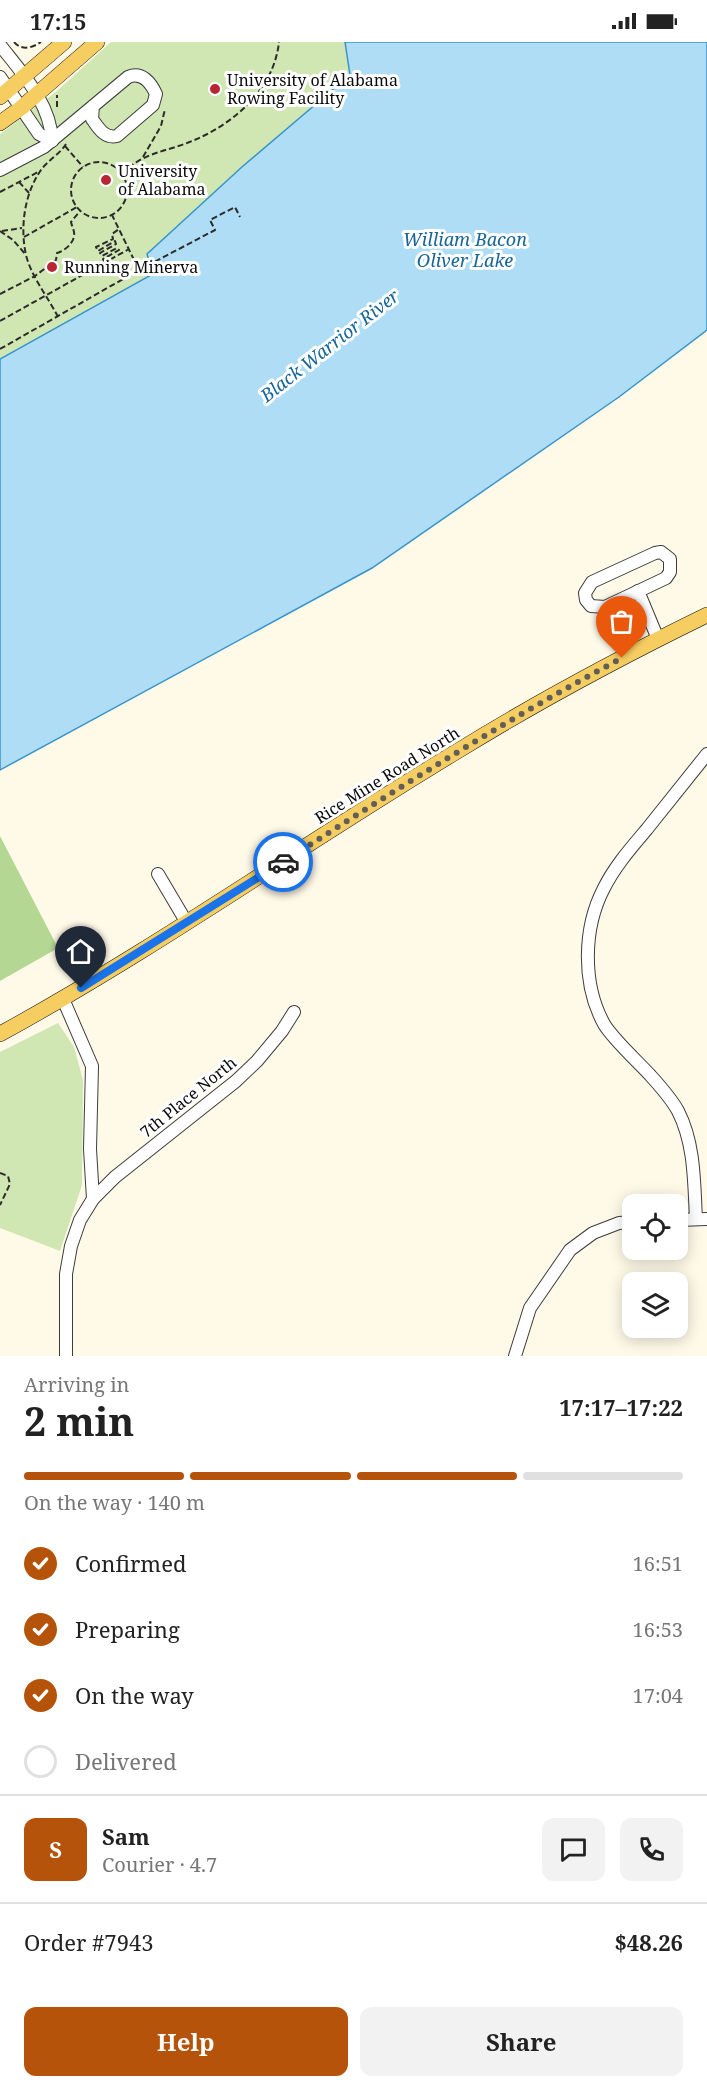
<!DOCTYPE html>
<html lang="en">
<head>
<meta charset="utf-8">
<style>
  body { margin:0; font-family:"Noto Serif",serif; background:#f2f2f2; color:#222; height:100vh; display:flex; flex-direction:column; font-size:22px; white-space:nowrap }
  * { box-sizing:border-box; margin:0 }
  p { font-size:20px; color:#767676 }
  .icon { flex:none; width:33px; height:33px; fill:none; stroke:currentColor; stroke-width:2; stroke-linecap:round; stroke-linejoin:round }
  .map { position:relative; height:1314px; overflow:hidden }
  .sheet { display:flex; flex-direction:column; background:#fff; flex:1 }
  .sheet>* { flex:none }
  .buttons { position:absolute; left:622px; top:1152px; display:grid; gap:12px }
  .buttons a { display:grid; place-items:center; width:66px; height:66px; border-radius:12px; background:#fff; box-shadow:0 3px 15px #0003; font-size:30px }
  .pin { position:absolute; display:grid; place-items:center; width:51px; height:51px; color:#fff; margin:-62px -26px; border-radius:50% 50% 50% 0; rotate:-45deg; box-shadow:0 0 6px #0007 }
  .pin .icon { rotate:45deg }
  .courier { position:absolute; display:grid; place-items:center; width:60px; height:60px; margin:-30px; border:4px solid #1a73e8; border-radius:50%; background:#fff; color:#222; box-shadow:0 2px 8px #0007 }
  .head em { font-style:normal; font-weight:700 }
  .head div { display:flex; flex-direction:column-reverse }
  .head { display:flex; align-items:center; justify-content:space-between; height:102px; padding:0 24px }
  h1 { font-size:39px; font-weight:700; line-height:45px }
  .bar { display:grid; grid-template-columns:repeat(4,1fr); gap:9px 6px; align-content:center; height:72px; padding:0 24px }
  .bar i { height:8px; border-radius:4px; background:#e0e0e0 }
  .bar .on { background:#b45309 }
  .bar p { grid-column:span 4 }
  .line { display:flex; align-items:center; gap:15px; padding:0 24px; border-top:2px solid #e0e0e0 }
  .line div { flex:1 }
  .round { display:grid; place-items:center; flex:none; width:63px; height:63px; border-radius:12px; background:#f2f2f2 }
  ol { padding:0 24px; list-style:none }
  li { display:flex; align-items:center; gap:18px; height:66px }
  li p { margin-inline-start:auto }
  li .icon { padding:6px; border-radius:50%; background:#b45309; color:#fff; stroke-width:4 }
  li:last-child { color:#767676 }
  li i { width:33px; height:33px; border:3px solid #e0e0e0; border-radius:50% }
  .action { display:flex; gap:12px; margin-top:auto; padding:12px 24px }
  .action a { flex:1; height:69px; border-radius:12px; background:#b45309; color:#fff; font-size:24px; font-weight:700; line-height:69px; text-align:center }
  .action a+a { background:#f2f2f2; color:#222 }
  .status { display:flex; justify-content:space-between; align-items:center; height:42px; padding:0 30px; background:#fff; direction:ltr }
  .status svg { height:16px; fill:currentColor }
  .map>svg:first-child { display:block }
  .green { fill:#d0e7b4 }
  .forest { fill:#b4d893 }
  .water { fill:#aeddf5; stroke:#3794ca; stroke-width:1.5 }
  .lines { fill:none; stroke-linecap:round; stroke-linejoin:round }
  .minor-casing { stroke:#3d3d3d; stroke-width:14 }
  .major-casing { stroke:#1b1b1b; stroke-width:16 }
  .path { stroke:#2c2c2c; stroke-width:2; stroke-dasharray:6 3; stroke-linecap:butt }
  .minor { stroke:#fff; stroke-width:12 }
  .major { stroke:#f6cd61; stroke-width:15 }
  .done { stroke:#605e58; stroke-width:6; stroke-dasharray:0 10.8 }
  .route { stroke:#1a73e8; stroke-width:8 }
  .poi-dot { fill:#b72632; stroke:#fff; stroke-width:2 }
  .labels { text-anchor:middle; stroke-width:6; stroke-linejoin:round; paint-order:stroke }
  .poi-label { font-size:16px; fill:#0a0a0a; stroke:#fff; text-anchor:start }
  .street-label { font-size:16px; fill:#0a0a0a; stroke:#fff }
  .water-label { font-size:18px; font-style:italic; fill:#176599; stroke:#fff }
</style>
</head>
<body>
<div class="status"><b>17:15</b><svg viewBox="0 0 49 12"><path d="M0 12V9h3v3zM5 12V6h3v6zM10 12V3h3v9zM15 12V0h3v12zM26 1h20v11H26zM47 4h2v5h-2z"/></svg></div>
<div class="map">
<svg width="707" height="1314" viewBox="0 0 707 1314">
  <rect width="100%" height="100%" fill="#fff9e8"/>
  <g class="green">
    <polygon points="111,0 426,0 350,33 243,124 153,232 0,317 0,92 57,49"/>
    <polygon points="58,981 74,1005 83,1038 82,1143 60,1209 0,1186 0,1010"/>
  </g>
  <polygon class="forest" points="0,794 58,906 0,939"/>
  <polygon class="water" points="345,0 707,0 707,288 619,355 372,526 0,728 0,317 153,232 147,212 243,124 350,33"/>
  <g class="lines">
    <defs>
      <g id="minor">
        <path d="M0,3C22,31 51,62 52,99"/>
        <polyline points="0,35 39,92 52,99"/>
        <path d="M0,128L44,105L128,35C142,29 151,41 156,52L153,63L117,94C104,97 98,85 92,77L93,64"/>
        <polygon points="661,510 670,517 670,530 666,536 605,565 591,564 586,558 585,551 592,540 655,511"/>
        <polyline points="638,549 658,597"/>
        <polyline points="158,832 187,881"/>
        <polyline points="63,957 92,1024 90,1107 93,1157"/>
        <path d="M696,1177C694,1141 695,1102 678,1069C671,1056 660,1044 650,1033C638,1020 612,996 604,982C582,942 583,886 604,846C615,824 631,806 647,787C667,762 687,737 707,712"/>
        <polyline points="678,1178 707,1177"/>
        <polyline points="66,1314 66,1232 71,1204 80,1178 93,1157 115,1135 236,1039 257,1019 282,989 294,970"/>
        <polyline points="515,1314 530,1266 570,1208 593,1191 619,1181 633,1180"/>
      </g>
      <g id="major">
        <polyline points="0,55 64,0"/>
        <polyline points="0,81 21,66 97,0"/>
        <path d="M0,992C157,906 303,802 456,710C537,660 621,615 707,573"/>
      </g>
    </defs>
    <use href="#minor" class="minor-casing"/>
    <use href="#major" class="major-casing"/>
    <g class="path">
      <path d="M14,0C22,9 32,6 41,0"/>
      <polyline points="57,65 57,53"/>
      <polyline points="65,104 83,125"/>
      <polyline points="143,115 161,84 165,67"/>
      <circle cx="99" cy="148" r="28"/>
      <path d="M122,132C143,110 166,110 192,99C234,82 274,47 279,0"/>
      <polyline points="19,140 29,151"/>
      <polyline points="0,150 40,129"/>
      <polyline points="0,189 13,198 26,213"/>
      <polyline points="2,189 22,186"/>
      <polyline points="24,195 77,165"/>
      <polyline points="105,221 103,217 119,208 117,206 102,214 100,211 116,202 115,199 98,209 96,205 113,197 112,192 119,187"/>
      <polyline points="139,228 215,188 210,178 235,165 240,175"/>
      <path d="M0,252L35,234L56,218L57,211C64,209 73,202 74,194C75,189 72,185 71,180L80,169"/>
      <path d="M58,275C48,255 31,234 26,213C20,186 24,152 41,128C48,118 60,112 66,102"/>
      <polyline points="0,279 129,207"/>
      <polyline points="0,307 139,228 112,173"/>
      <polyline points="0,1131 8,1134 10,1142 0,1163"/>
    </g>
    <use href="#minor" class="minor"/>
    <use href="#major" class="major"/>
  </g>
  <g class="lines">
    <path class="done" d="M283,820C394,749 505,678 622,616"/>
    <polyline class="route" points="81,946 283,820"/>
  </g>
  <g class="poi-dot">
    <circle cx="215" cy="47" r="6"/>
    <circle cx="106" cy="138" r="6"/>
    <circle cx="52" cy="225" r="6"/>
  </g>
  <g class="labels">
    <g class="poi-label">
      <text x="227" y="44">University of Alabama<tspan x="227" dy="18">Rowing Facility</tspan></text>
      <text x="118" y="135">University<tspan x="118" dy="18">of Alabama</tspan></text>
      <text x="64" y="231">Running Minerva</text>
    </g>
    <g class="street-label">
      <text transform="translate(387 733) rotate(-32)" y="6">Rice Mine Road North</text>
      <text transform="translate(188 1055) rotate(-39)" y="6">7th Place North</text>
    </g>
    <g class="water-label">
      <text x="465" y="204">William Bacon<tspan x="465" dy="21">Oliver Lake</tspan></text>
      <text transform="translate(330 304) rotate(-38)" y="6">Black Warrior River</text>
    </g>
  </g>
</svg>
<div class="buttons">
<a><svg class="icon" aria-label="locate" viewBox="0 0 24 24"><circle cx="12" cy="12" r="6"/><path d="M12 2v4M12 18v4M2 12h4M18 12h4"/></svg></a>
<a><svg class="icon" aria-label="layers" viewBox="0 0 24 24"><path d="M12 4l9 5-9 5-9-5zM3 14l9 5 9-5"/></svg></a>
</div>
<div class="pin" style="left:622px;top:616px;background:#ea580c"><svg class="icon" aria-label="bag" viewBox="0 0 24 24"><path d="M5 8h14l-1 12H6zM9 8a3 3 0 0 1 6 0"/></svg></div>
<div class="pin" style="left:81px;top:946px;background:#1f2937"><svg class="icon" aria-label="home" viewBox="0 0 24 24"><path d="M3 11l9-7 9 7M6 9v11h12V9"/></svg></div>
<div class="courier" style="left:283px;top:820px"><svg class="icon" aria-label="car" viewBox="0 0 24 24"><path d="M5 17H2v-5l4-1 3-4h7l3 4 3 1v5h-3M9 17h6M6 11h13"/><circle cx="7" cy="17" r="2"/><circle cx="17" cy="17" r="2"/></svg></div>
</div>
<section class="sheet">
<div class="head"><div><h1>2 min</h1><p>Arriving in</p></div><em>17:17–17:22</em></div>
<div class="bar"><i class="on"></i><i class="on"></i><i class="on"></i><i></i><p>On the way · 140 m</p></div>
<ol>
<li><svg class="icon" aria-label="check" viewBox="0 0 24 24"><path d="M5 12l5 5 9-10"/></svg>Confirmed<p>16:51</p></li>
<li><svg class="icon" aria-label="check" viewBox="0 0 24 24"><path d="M5 12l5 5 9-10"/></svg>Preparing<p>16:53</p></li>
<li><svg class="icon" aria-label="check" viewBox="0 0 24 24"><path d="M5 12l5 5 9-10"/></svg>On the way<p>17:04</p></li>
<li><i></i>Delivered</li>
</ol>
<div class="line" style="height:108px"><b class="round" style="background:#b45309;color:#fff">S</b><div><b>Sam</b><p>Courier · 4.7</p></div><a class="round"><svg class="icon" aria-label="chat" viewBox="0 0 24 24"><path d="M4 5h16v11H9l-5 4z"/></svg></a><a class="round"><svg class="icon" aria-label="phone" viewBox="0 0 24 24"><path d="M5 4h4l2 5-3 2q2 4 5 5l2-3 5 2v4C11 20 4 13 5 4z"/></svg></a></div>
<div class="line" style="height:78px"><div>Order #7943</div><b>$48.26</b></div>
<div class="action"><a>Help</a><a>Share</a></div>
</section>
</body>
</html>
